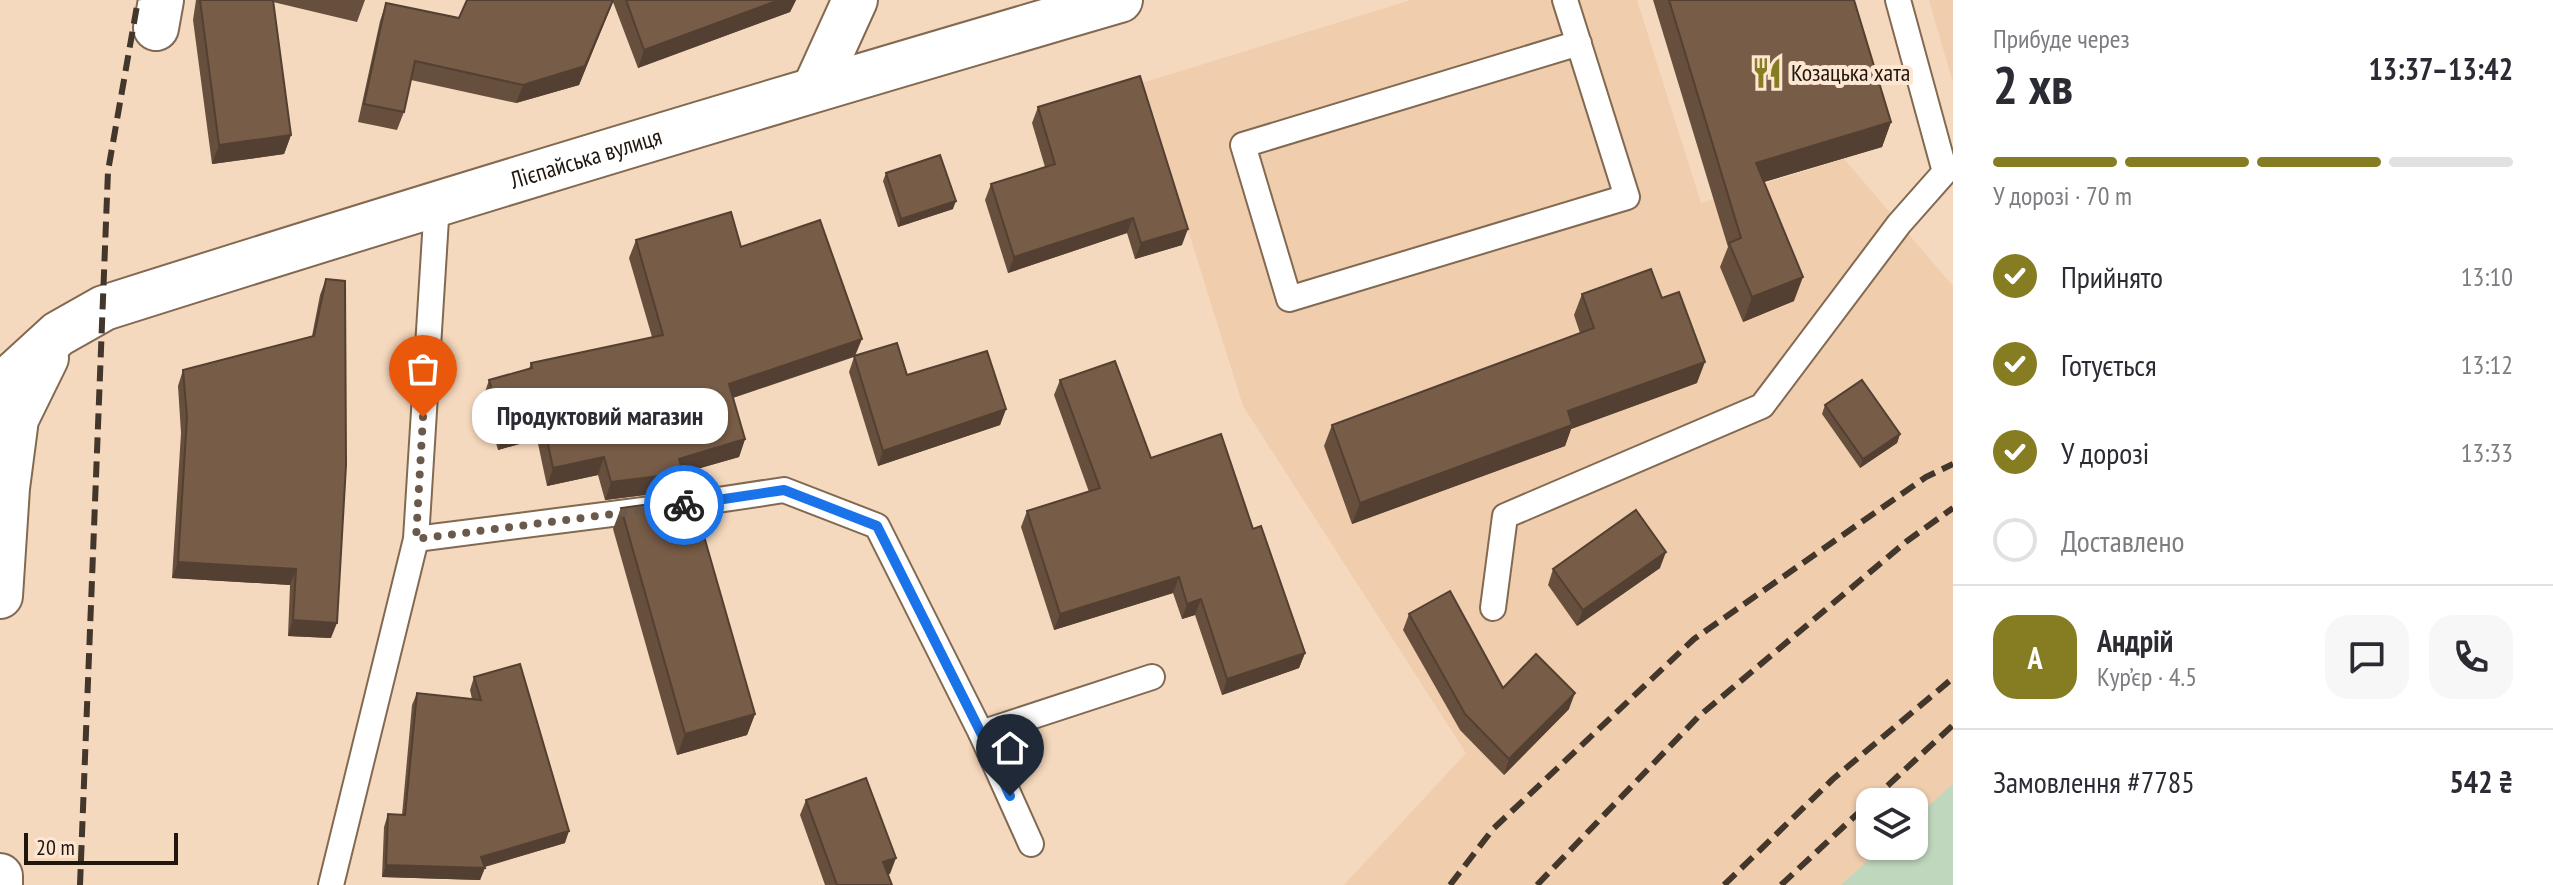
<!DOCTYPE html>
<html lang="uk">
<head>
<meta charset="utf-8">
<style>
  body { margin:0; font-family:"PT Sans Narrow",sans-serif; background:#f7f7f7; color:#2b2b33; height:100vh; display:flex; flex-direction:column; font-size:30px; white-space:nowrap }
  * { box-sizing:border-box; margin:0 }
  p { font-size:26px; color:#7c7c81 }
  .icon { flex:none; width:44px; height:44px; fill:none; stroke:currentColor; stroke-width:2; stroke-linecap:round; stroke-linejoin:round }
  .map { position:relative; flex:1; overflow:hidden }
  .side { display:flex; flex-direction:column; background:#fff; width:600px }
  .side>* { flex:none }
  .controls { position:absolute; left:1856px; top:788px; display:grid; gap:16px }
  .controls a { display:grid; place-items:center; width:72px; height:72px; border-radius:16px; background:#fff; box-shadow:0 2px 6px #0004; font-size:40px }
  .scale { position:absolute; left:24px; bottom:20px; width:154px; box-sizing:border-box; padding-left:8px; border:4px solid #20160d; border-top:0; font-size:22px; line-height:28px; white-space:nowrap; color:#20160d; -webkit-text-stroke:6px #fee7d2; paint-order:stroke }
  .pin { position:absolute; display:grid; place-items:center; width:68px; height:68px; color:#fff; margin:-82px -34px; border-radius:50% 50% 50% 0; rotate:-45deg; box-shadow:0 0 8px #0007 }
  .pin .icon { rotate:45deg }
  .courier { position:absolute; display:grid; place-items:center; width:80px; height:80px; margin:-40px; border:6px solid #1a73e8; border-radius:50%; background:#fff; color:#222; box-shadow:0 2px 10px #0007 }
  .bubble { position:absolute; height:56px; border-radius:24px; background:#fff; box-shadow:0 2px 6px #0004; font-size:26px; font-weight:600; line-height:56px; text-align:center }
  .overview em { font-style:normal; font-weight:600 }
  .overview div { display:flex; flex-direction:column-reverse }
  .overview { display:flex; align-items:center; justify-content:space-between; height:136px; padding:0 40px }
  h1 { font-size:52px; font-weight:600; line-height:60px }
  .bar { display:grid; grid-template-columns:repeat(4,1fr); gap:12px 8px; align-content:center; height:96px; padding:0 40px }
  .bar i { height:10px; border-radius:6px; background:#e1e1e2 }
  .bar .active { background:#867c22 }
  .bar p { grid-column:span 4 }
  .line { display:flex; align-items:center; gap:20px; padding:0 40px; border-top:2px solid #e1e1e2 }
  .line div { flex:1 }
  .round { display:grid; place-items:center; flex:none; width:84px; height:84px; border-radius:24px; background:#f7f7f7 }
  ol { padding:0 40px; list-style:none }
  li { display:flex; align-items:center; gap:24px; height:88px }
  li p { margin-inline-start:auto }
  li .icon { padding:8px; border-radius:50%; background:#867c22; color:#fff; stroke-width:4 }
  li:last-child { color:#7c7c81 }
  li i { width:44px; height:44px; border:4px solid #e1e1e2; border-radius:50% }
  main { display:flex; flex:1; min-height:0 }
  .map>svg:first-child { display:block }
  .built { fill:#efcdad; fill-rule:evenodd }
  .green { fill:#bfd7bd }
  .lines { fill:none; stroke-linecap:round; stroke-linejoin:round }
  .service-casing { stroke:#826951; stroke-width:28 }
  .minor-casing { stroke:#826951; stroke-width:48 }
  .secondary-casing { stroke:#826951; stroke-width:48 }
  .service { stroke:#fff; stroke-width:24 }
  .minor { stroke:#fff; stroke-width:44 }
  .secondary { stroke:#fff; stroke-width:44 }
  .rail { stroke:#43362a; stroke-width:6; stroke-dasharray:16 8; stroke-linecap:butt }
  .wall { fill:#664f3d }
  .shaded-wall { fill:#534032 }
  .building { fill:#775c47; stroke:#534032; stroke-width:2 }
  .done { stroke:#6b5a4b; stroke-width:8; stroke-dasharray:0 14.4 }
  .route { stroke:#1a73e8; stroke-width:10 }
  .labels { text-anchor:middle; stroke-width:8; stroke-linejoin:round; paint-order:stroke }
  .poi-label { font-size:24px; fill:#20160d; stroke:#fee7d2; text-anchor:start }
  .street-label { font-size:24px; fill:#20160d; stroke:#fee7d2 }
</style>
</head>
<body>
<main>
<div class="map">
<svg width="1953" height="885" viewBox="0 0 1953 885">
  <rect width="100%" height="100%" fill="#f5d9be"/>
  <g class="built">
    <path d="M1411,0H1637L1701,203L1844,159L1953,286V885H1344L1466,753L1243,406L1142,83ZM1870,802H1914V846H1870Z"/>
    <polygon points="1929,0 1953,0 1953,83"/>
  </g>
  <polygon class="green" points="1953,784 1953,885 1841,885 1884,846 1914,846 1914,819"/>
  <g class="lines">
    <defs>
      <g id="service">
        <polyline points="1565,0 1627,197 1289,299 1243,145 1579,43"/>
        <polyline points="416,539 698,503 784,490 877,526 981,733 1152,677"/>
        <polyline points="1493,608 1505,516 1762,406 1899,224 1945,172 1898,0"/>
        <polyline points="981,733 1031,844"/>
        <polyline points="331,885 416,539 437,203"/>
      </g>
      <g id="minor">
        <polyline points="156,28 161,0"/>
        <polyline points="815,88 855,0"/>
      </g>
      <g id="secondary">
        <path id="s1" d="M0,387L58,334L104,308C441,201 780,99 1120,0"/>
        <polyline points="0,596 7,488 16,419 46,358"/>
        <polyline points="0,876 0,885"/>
      </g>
    </defs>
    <use href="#service" class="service-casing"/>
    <use href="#minor" class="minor-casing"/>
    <use href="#secondary" class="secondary-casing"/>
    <use href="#service" class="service"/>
    <use href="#minor" class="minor"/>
    <use href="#secondary" class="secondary"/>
    <g class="rail">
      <polyline points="1870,802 1953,725"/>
      <polyline points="80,885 108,171 138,0"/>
      <polyline points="1450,885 1493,829 1694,639 1926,477 1953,464"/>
      <polyline points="1537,885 1698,717 1907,541 1953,508"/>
      <polyline points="1724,885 1833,779 1953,678"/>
      <polyline points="1781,885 1870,802"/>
    </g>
  </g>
  <g class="wall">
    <polygon points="196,0 365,0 357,22 273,2 291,135 284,154 212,164 193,20"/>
    <polygon points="467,0 796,0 790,12 638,68 613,2 579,85 516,103 411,80 404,112 397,130 358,122 380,21 386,3 459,18"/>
    <polygon points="1653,0 1854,0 1891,122 1882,147 1764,182 1794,301 1743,322 1720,267 1728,247"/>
    <polygon points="1038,107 1182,245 1135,259 1127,233 1008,273 985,200 991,184 1045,167 1032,123"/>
    <polygon points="886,173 953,209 898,227 883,181"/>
    <polygon points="636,240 741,247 856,356 907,375 1006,409 1000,425 878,466 849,372 854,357 733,398 745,439 739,457 683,473 677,491 605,500 598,475 547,486 537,439 498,450 483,398 489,380 529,369 531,363 652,337 629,258"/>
    <polygon points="326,279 331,638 288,636 290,585 172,578 181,433 178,386 183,370 312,336 320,295"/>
    <polygon points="1582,294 1662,298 1697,383 1571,429 1565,446 1352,524 1324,446 1332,425 1580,333 1574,315"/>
    <polygon points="1060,380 1151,458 1253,529 1305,653 1299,668 1222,695 1195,615 1182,619 1173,593 1054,630 1021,527 1027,511 1089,492 1054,395"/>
    <polygon points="1825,405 1900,434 1897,443 1860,468 1822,414"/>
    <polygon points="621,508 755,714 747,735 677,755 613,529"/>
    <polygon points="1660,568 1577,626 1548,585 1553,569"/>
    <polygon points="1409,614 1503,688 1569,709 1504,775 1460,730 1403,630"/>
    <polygon points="474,677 565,843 485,867 480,880 382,877 384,827 388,814 402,815 412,705 417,693 472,699 470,690"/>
    <polygon points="806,800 890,874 888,874 892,885 825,885 800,815"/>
  </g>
  <g class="shaded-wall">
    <polygon points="613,0 579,85 516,103 523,85"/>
    <polygon points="779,0 796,0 790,12 638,68 644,50"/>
    <polygon points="1891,122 1882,147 1747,187 1756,163"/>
    <polygon points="291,135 284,154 212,164 219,145"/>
    <polygon points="956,201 953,209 898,227 901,219"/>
    <polygon points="1133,218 1127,233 1008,273 1014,257"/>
    <polygon points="1188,229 1182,245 1135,259 1141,243"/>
    <polygon points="1803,277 1794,301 1743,322 1752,297"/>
    <polygon points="862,339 855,356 723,401 729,384"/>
    <polygon points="1705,362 1697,383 1571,429 1565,446 1352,524 1360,503 1568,411"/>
    <polygon points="1006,409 1000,425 878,466 883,451"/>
    <polygon points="543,421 537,439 498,450 505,432"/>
    <polygon points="1900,434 1897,443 1860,468 1863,459"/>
    <polygon points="745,439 739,457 683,473 677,491 605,500 611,482 679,459"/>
    <polygon points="604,457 598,475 547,486 553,468"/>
    <polygon points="1666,552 1660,568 1577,626 1583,610"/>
    <polygon points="178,562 296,569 290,585 172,578"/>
    <polygon points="1179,577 1173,593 1054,630 1060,614"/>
    <polygon points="1201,599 1195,615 1182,619 1187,604"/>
    <polygon points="293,620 337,623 331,638 288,636"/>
    <polygon points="1305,653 1299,668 1222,695 1227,679"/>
    <polygon points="1575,693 1569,709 1504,775 1509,759"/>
    <polygon points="755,714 747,735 677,755 685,734"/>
    <polygon points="569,831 565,843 483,867 485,868 480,880 382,877 386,865 481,857"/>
    <polygon points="896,858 890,874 878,878 883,862"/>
  </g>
  <g class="building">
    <polygon points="200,0 273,0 291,135 219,145"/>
    <polygon points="467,0 613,0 585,66 523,85 415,61 404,112 364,104 386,3 459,18"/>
    <polygon points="626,0 779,0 644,50"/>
    <polygon points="1669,0 1854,0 1891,122 1756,163 1803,277 1752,297 1729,243 1741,238"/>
    <polygon points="1140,76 1188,229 1141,243 1133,218 1014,257 991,184 1055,164 1038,107"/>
    <polygon points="940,155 956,201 901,219 886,173"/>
    <polygon points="731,212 741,247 820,220 862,339 729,384 745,439 679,459 683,473 611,482 604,457 553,468 543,421 505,432 489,380 532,368 531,363 663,335 636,240"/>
    <polygon points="1651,269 1662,298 1679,292 1705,362 1568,411 1572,425 1360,503 1332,425 1594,328 1582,294"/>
    <polygon points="326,279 345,281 346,465 337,623 293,620 296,569 178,562 187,417 183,370 314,336"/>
    <polygon points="897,343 907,375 987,351 1006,409 883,451 854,356"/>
    <polygon points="1115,361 1151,458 1221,434 1253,529 1261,526 1305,653 1227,679 1201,599 1187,604 1179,577 1060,614 1027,511 1100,488 1060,380"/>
    <polygon points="1862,380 1900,434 1863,459 1825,405"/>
    <polygon points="693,498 755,714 685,734 621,508"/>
    <polygon points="1636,510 1666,552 1583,610 1553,569"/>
    <polygon points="1450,591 1503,688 1536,654 1575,693 1509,759 1465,714 1409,614"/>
    <polygon points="520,664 569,831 481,857 485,868 386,865 388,814 405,815 417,693 481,700 474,677"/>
    <polygon points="866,778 896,858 883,862 892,885 837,885 806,800"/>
  </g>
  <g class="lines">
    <polyline class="done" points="423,417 416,539 684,505"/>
    <polyline class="route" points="684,505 784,490 877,526 981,733 1010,796"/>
  </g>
  <defs>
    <symbol id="restaurant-bare" viewBox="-9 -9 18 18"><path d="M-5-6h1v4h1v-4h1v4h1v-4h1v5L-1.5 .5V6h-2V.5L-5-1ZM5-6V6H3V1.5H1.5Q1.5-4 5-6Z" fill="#867c22" stroke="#fee7d2" stroke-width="2.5" paint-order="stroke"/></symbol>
  </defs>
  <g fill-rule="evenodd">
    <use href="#restaurant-bare" x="1745" y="51" width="44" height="44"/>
  </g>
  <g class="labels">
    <g class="poi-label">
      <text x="1791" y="81">Козацька хата</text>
    </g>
    <g class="street-label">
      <text dy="8" stroke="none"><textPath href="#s1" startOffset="636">Лієпайська вулиця</textPath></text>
    </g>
  </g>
</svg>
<div class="controls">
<a><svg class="icon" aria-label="layers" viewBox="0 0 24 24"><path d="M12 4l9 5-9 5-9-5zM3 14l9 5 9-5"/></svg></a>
</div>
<div class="scale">20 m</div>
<div class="pin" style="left:423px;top:417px;background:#ea580c"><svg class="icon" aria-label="bag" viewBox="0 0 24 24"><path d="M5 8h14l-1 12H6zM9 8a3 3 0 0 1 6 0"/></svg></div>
<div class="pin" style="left:1010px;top:796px;background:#1f2937"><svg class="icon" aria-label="home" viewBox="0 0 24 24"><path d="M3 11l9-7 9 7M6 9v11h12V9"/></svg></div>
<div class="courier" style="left:684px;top:505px"><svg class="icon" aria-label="bike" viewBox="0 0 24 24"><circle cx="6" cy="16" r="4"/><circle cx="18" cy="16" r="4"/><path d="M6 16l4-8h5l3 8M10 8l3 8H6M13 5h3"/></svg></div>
<div class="bubble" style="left:472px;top:388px;width:256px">Продуктовий магазин</div>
</div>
<section class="side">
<div class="overview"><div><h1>2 хв</h1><p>Прибуде через</p></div><em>13:37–13:42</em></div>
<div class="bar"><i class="active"></i><i class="active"></i><i class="active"></i><i></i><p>У дорозі · 70 m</p></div>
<ol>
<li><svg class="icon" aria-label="check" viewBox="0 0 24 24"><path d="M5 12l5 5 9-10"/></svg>Прийнято<p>13:10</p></li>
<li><svg class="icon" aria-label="check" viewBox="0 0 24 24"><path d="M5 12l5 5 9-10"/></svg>Готується<p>13:12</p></li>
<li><svg class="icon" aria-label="check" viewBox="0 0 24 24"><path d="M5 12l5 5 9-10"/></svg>У дорозі<p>13:33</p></li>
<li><i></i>Доставлено</li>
</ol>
<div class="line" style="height:144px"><b class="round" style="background:#867c22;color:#fff">А</b><div><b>Андрій</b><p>Кур’єр · 4.5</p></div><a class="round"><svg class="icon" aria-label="chat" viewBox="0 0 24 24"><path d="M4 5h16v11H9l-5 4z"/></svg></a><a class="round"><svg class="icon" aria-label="phone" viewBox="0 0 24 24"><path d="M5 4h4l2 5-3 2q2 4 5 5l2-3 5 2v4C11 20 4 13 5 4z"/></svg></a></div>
<div class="line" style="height:104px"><div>Замовлення #7785</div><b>542 ₴</b></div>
</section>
</main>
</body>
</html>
